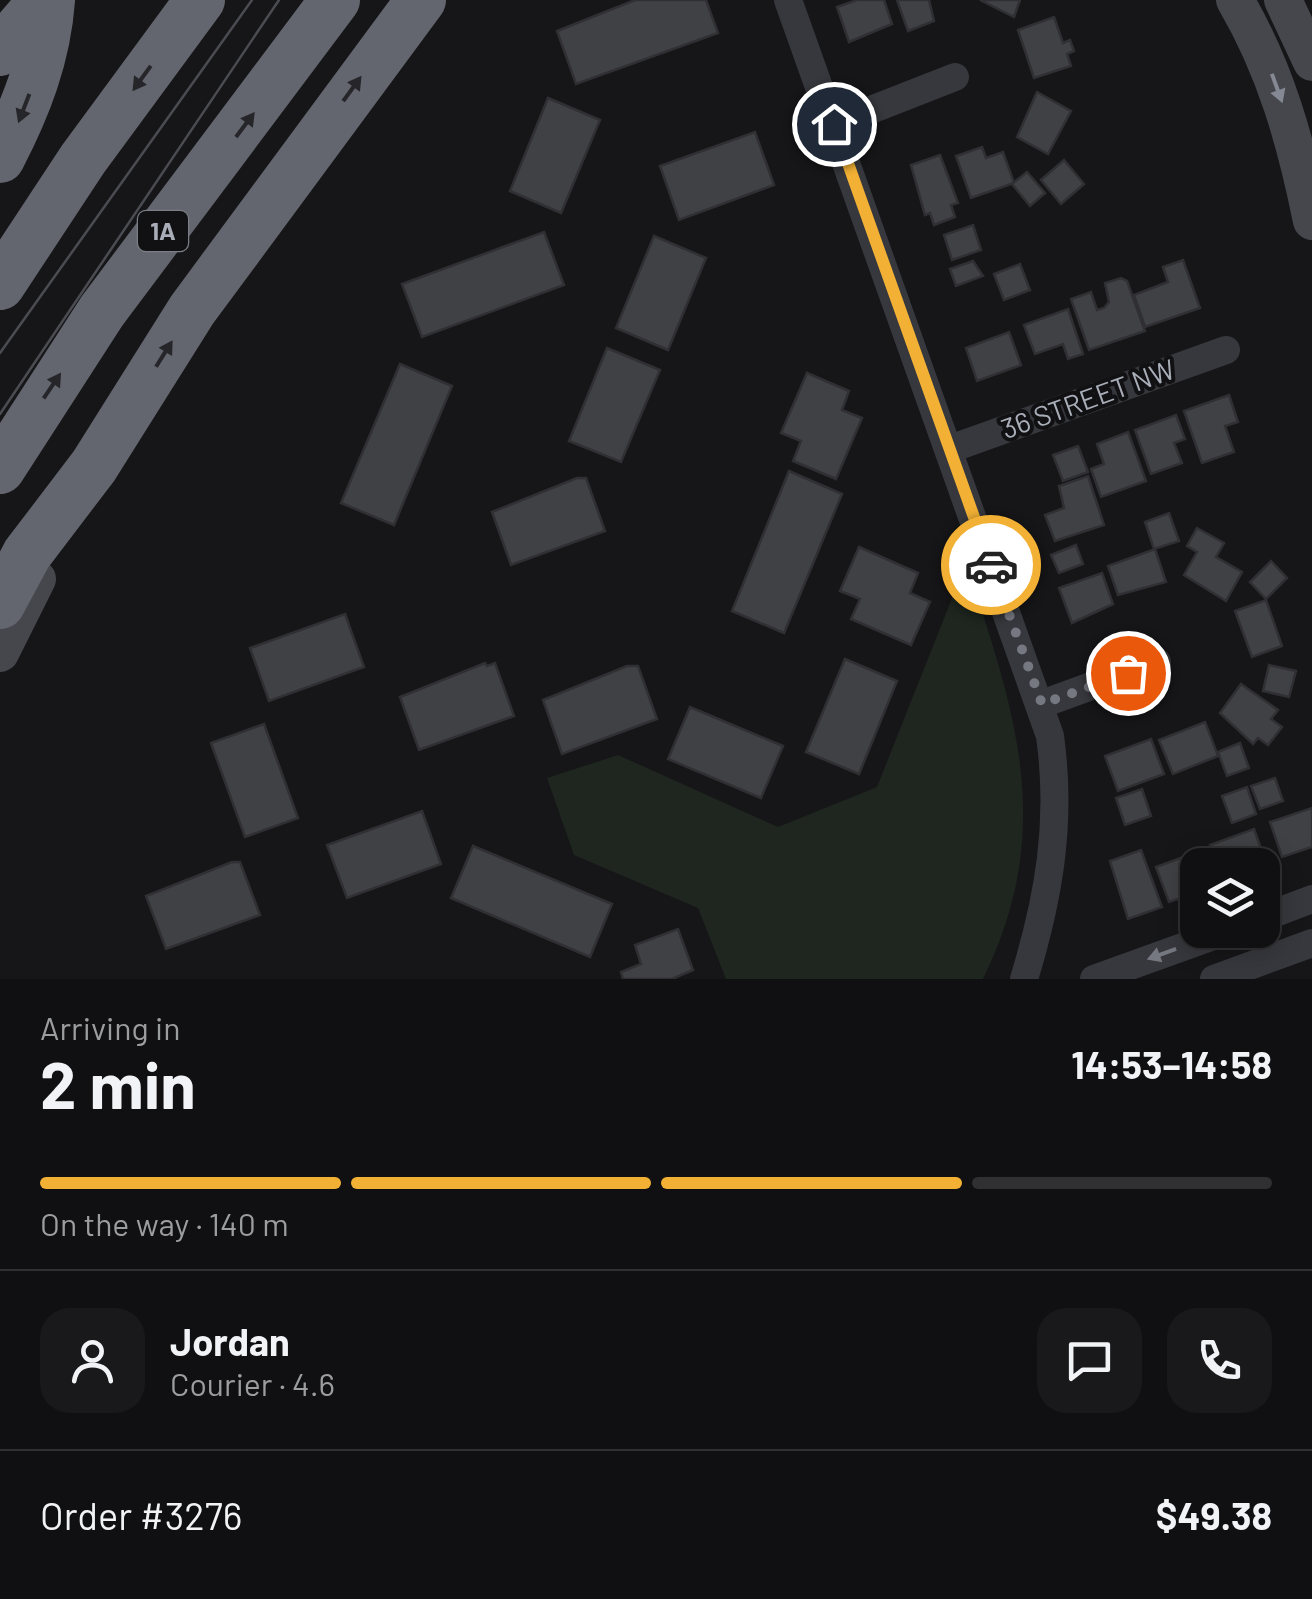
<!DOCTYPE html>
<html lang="en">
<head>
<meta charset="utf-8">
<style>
  body { margin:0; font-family:Barlow,sans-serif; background:#19191b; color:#f1f3f6; height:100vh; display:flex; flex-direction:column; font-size:38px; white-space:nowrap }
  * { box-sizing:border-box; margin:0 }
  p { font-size:32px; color:#9c9d9f }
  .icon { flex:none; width:55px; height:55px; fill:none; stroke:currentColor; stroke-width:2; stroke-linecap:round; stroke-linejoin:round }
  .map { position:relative; height:979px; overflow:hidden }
  .drawer { display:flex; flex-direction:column; background:#101012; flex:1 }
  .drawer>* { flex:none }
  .tools { position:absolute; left:1180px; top:848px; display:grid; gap:20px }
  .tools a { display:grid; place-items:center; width:100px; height:100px; border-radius:20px; background:#101012; box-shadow:0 5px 25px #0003,0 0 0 2px #303032; font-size:50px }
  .pin { position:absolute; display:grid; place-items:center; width:85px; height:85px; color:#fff; margin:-42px; border:5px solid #fff; border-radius:50%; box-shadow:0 2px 10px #0007 }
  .courier { position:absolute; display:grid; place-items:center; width:100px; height:100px; margin:-50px; border:8px solid #f2b134; border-radius:50%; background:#fff; color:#222; box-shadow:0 2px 12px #0007 }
  .headline em { font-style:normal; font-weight:700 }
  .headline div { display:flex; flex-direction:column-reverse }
  .headline { display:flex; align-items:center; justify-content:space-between; height:170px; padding:0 40px }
  h1 { font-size:65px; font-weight:700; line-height:75px }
  .bar { display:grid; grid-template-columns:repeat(4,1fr); gap:15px 10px; align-content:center; height:120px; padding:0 40px }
  .bar i { height:12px; border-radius:8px; background:#303032 }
  .bar .active { background:#f2b134 }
  .bar p { grid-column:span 4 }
  .line { display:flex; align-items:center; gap:25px; padding:0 40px; border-top:2px solid #303032 }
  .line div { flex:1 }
  .round { display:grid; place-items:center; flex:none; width:105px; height:105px; border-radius:30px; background:#19191b }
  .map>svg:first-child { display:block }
  .green { fill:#1e261f }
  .building { fill:#404145; stroke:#303034; stroke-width:2.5 }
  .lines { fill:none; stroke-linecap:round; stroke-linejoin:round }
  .street { stroke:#37383d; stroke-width:28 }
  .secondary { stroke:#45474d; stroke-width:38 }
  .highway { stroke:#63666e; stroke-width:50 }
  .tram { stroke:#4a4c52; stroke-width:2.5 }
  .oneway { fill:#26262a }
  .oneway2 { fill:#858993 }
  .oneway3 { fill:#757881 }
  .done { stroke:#757880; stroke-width:10; stroke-dasharray:0 18 }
  .route { stroke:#f2b134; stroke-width:12 }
  .labels { text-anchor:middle; stroke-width:8; stroke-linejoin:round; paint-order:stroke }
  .shield { fill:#111113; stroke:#7b7e86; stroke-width:2.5 }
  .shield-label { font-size:25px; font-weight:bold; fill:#a8adb8 }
  .street-label { font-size:28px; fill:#a8adb8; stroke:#111113 }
</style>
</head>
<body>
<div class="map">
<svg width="1312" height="979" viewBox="0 0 1312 979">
  <rect width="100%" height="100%" fill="#161618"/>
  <path class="green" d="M966,563C1015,711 1057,828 983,979H726L698,908L574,855L547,778L618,755L778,827L877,787Z"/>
  <g class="building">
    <polygon points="635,0 706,0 718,33 576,84 557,31"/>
    <polygon points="857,0 884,0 892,24 849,42 837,7"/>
    <polygon points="897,0 929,0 934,21 908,31"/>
    <polygon points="980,0 1020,0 1014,17"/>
    <polygon points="1054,17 1063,43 1070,40 1074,51 1067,54 1071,66 1034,78 1018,30"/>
    <polygon points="1037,92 1071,111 1048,154 1017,137"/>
    <polygon points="548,98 600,120 561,213 510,191"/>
    <polygon points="755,132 774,185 679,220 660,166"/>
    <polygon points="982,147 986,158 1003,152 1014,183 971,198 956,156"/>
    <polygon points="940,155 958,203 951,205 955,217 934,225 930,213 925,215 911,165"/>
    <polygon points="1064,160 1084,184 1061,204 1041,180"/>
    <polygon points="1027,172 1045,193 1030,206 1012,184"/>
    <polygon points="973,225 981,250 952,260 944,235"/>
    <polygon points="544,232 564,285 422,337 402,284"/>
    <polygon points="654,236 706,258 668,350 616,328"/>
    <polygon points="1183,260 1200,308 1145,327 1134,295 1168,282 1163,267"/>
    <polygon points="973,261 983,276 956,286 950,269"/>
    <polygon points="1020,264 1030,290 1004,300 994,274"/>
    <polygon points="1121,278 1127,281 1145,331 1089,350 1071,299 1091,292 1097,310 1104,308 1109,302 1105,283"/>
    <polygon points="1068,309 1083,354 1068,359 1063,344 1035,354 1024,325"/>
    <polygon points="1009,332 1021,365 977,381 966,348"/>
    <polygon points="607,348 660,370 621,462 569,441"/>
    <polygon points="400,364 452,386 394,525 341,503"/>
    <polygon points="807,373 849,391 842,410 862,418 836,479 793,461 801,441 781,433"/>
    <polygon points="1229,395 1238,422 1225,426 1234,452 1202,463 1184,411"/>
    <polygon points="1176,415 1185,439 1174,443 1182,463 1151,474 1135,430"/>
    <polygon points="1128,432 1146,481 1101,497 1091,469 1104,464 1097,444"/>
    <polygon points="1078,446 1088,472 1063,481 1053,455"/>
    <polygon points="789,471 842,494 784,633 732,611"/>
    <polygon points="1088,476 1104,525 1055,541 1045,515 1064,508 1059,486"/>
    <polygon points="577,478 586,478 605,531 511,565 492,512"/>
    <polygon points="1169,513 1179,541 1154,549 1145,522"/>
    <polygon points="1197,528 1224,543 1216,557 1242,572 1226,601 1184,575 1197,552 1187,546"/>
    <polygon points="1076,545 1083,564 1059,573 1051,555"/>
    <polygon points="859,547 918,573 910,593 930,602 911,645 851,619 860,599 840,591"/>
    <polygon points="1155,549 1166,582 1118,595 1108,566"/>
    <polygon points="1271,561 1287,578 1266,599 1250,582"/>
    <polygon points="1102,573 1113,604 1072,623 1059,588"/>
    <polygon points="1266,600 1282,646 1252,657 1235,611"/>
    <polygon points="345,614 364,667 269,701 250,648"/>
    <polygon points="845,659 897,681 859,774 806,752"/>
    <polygon points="485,663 487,666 495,663 514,716 419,750 400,697"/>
    <polygon points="1269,665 1296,671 1289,697 1263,691"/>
    <polygon points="627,666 638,666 657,719 562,754 543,700"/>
    <polygon points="1241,684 1278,710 1271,719 1282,727 1268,745 1258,738 1253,744 1220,713"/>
    <polygon points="690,707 783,746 761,798 668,759"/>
    <polygon points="1205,722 1218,756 1173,774 1159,740"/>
    <polygon points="264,724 298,818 245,837 211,743"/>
    <polygon points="1151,739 1164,774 1118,791 1105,756"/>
    <polygon points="1240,743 1249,768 1227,776 1218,752"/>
    <polygon points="1275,778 1283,801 1260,809 1251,786"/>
    <polygon points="1247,787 1256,814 1232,823 1222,796"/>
    <polygon points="1142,789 1151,816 1125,825 1116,798"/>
    <polygon points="1312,808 1312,847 1282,857 1270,822"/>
    <polygon points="422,811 441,864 347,898 327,845"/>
    <polygon points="1254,829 1265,860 1217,865 1210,845"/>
    <polygon points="473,846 612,904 590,957 451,898"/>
    <polygon points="1205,849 1211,865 1198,865 1198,892 1169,902 1156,867"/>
    <polygon points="1141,850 1162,907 1128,919 1110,861"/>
    <polygon points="232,862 240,862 260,915 166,949 146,896"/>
    <polygon points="678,929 693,970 672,979 623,979 621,972 641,964 635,945"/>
  </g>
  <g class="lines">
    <g class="street">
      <path d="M788,0L1050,736C1062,822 1049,897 1024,979"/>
      <polyline points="835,124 955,77"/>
      <polyline points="950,449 1226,350"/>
      <polyline points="1042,704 1157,662"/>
      <polyline points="1262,918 1312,899"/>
      <polyline points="1094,979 1230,930"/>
      <polyline points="1214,979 1312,943"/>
    </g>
    <g class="secondary">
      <path d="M1235,0C1276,70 1296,142 1312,221"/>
      <polyline points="1283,0 1312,62"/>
      <polyline points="0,653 37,579"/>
    </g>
    <g class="highway">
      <polyline points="0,51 44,0"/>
      <path d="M0,158C26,108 46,57 50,0"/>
      <polyline points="0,285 83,159 200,0"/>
      <polyline points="0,469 102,311 335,0"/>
      <polyline points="0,604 27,554 94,466 192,310 421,0"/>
    </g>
    <g class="tram">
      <polyline points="0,353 252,0"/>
      <polyline points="0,414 279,0"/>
    </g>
  </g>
  <defs><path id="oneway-solid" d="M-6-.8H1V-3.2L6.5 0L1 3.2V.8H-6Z" transform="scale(2.5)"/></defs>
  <g class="oneway">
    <use href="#oneway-solid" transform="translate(142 78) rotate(126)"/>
    <use href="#oneway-solid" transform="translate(352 89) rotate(-54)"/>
    <use href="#oneway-solid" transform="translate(24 108) rotate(111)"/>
    <use href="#oneway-solid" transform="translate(245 125) rotate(-53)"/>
    <use href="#oneway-solid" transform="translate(164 354) rotate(-58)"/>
    <use href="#oneway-solid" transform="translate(52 386) rotate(-56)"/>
  </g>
  <use class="oneway2" href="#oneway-solid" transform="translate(1277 88) rotate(70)"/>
  <use class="oneway3" href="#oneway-solid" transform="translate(1162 954) rotate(160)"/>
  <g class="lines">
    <polyline class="done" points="991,565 1042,704 1128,673"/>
    <polyline class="route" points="834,124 991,565"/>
  </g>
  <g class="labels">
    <rect class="shield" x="138" y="211" width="50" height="40" rx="8"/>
    <g class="shield-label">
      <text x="163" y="240">1A</text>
    </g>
    <g class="street-label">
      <text transform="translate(1088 399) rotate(-20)" y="10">36 STREET NW</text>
    </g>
  </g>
</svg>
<div class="tools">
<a><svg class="icon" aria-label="layers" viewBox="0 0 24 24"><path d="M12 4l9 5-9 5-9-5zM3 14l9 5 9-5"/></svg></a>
</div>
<div class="pin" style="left:1128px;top:673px;background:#ea580c"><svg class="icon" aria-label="bag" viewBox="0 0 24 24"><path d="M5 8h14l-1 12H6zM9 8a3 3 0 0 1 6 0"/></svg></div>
<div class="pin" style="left:834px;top:124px;background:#1f2937"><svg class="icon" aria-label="home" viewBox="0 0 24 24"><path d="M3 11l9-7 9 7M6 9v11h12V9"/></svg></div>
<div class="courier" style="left:991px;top:565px"><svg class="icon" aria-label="car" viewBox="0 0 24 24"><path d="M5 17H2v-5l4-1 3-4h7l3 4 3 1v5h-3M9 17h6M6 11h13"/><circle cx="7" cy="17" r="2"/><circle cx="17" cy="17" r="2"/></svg></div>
</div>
<section class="drawer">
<div class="headline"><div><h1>2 min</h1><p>Arriving in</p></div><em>14:53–14:58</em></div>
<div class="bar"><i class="active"></i><i class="active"></i><i class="active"></i><i></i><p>On the way · 140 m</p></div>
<div class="line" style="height:180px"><a class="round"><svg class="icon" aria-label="person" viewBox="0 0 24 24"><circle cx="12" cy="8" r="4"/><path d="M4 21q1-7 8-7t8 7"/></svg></a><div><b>Jordan</b><p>Courier · 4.6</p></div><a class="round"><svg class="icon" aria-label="chat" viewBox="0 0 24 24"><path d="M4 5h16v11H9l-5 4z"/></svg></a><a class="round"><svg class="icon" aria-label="phone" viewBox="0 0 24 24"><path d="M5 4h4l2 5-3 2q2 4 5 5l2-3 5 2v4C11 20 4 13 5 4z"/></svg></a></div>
<div class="line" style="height:130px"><div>Order #3276</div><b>$49.38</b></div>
</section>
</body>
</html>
